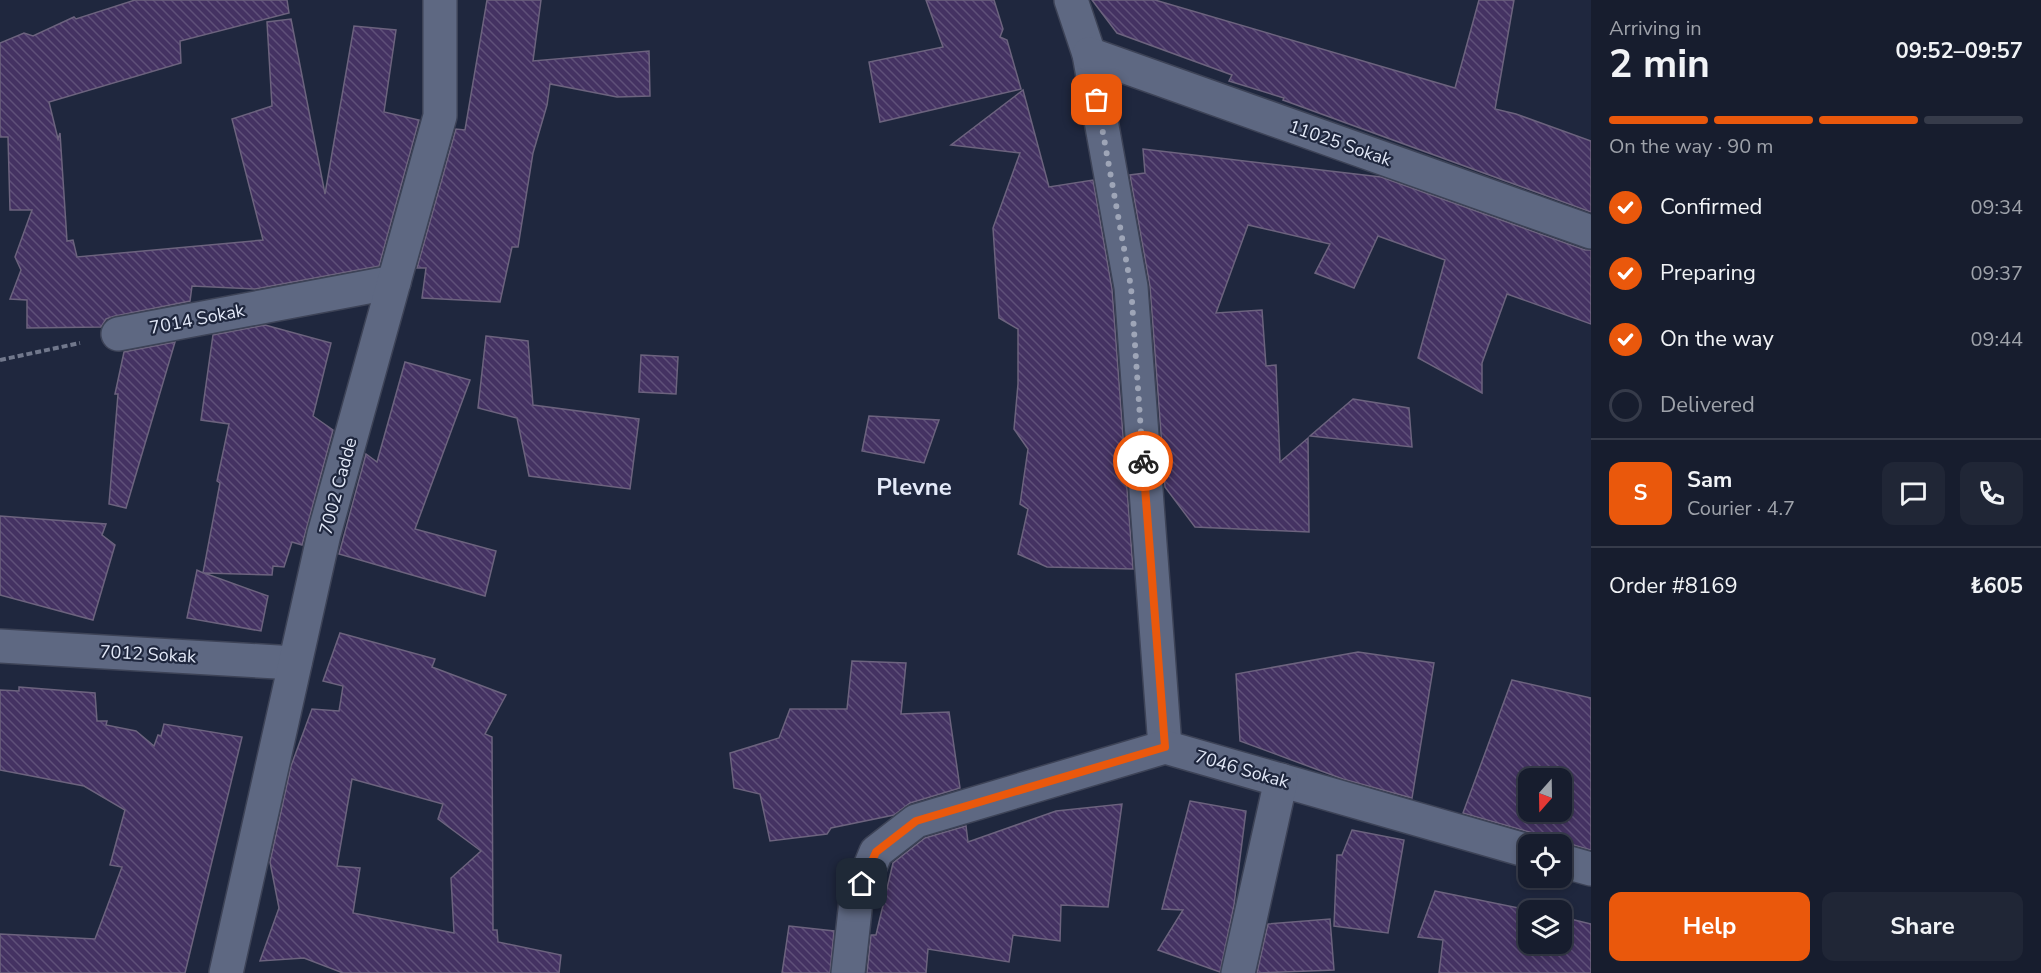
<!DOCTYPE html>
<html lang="en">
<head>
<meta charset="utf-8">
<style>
  body { margin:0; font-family:"Nunito Sans",sans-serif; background:#202636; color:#f1f3f6; height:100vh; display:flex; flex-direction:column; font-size:22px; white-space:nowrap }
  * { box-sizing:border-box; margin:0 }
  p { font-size:20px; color:#9ea2aa }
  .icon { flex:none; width:33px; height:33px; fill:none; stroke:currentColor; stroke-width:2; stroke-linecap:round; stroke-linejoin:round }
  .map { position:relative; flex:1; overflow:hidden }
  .sheet { display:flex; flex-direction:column; background:#171d2e; width:450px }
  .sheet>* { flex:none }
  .needle { width:39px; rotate:200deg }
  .controls { position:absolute; left:1518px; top:768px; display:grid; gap:12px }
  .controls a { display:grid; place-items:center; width:54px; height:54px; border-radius:12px; background:#171d2e; box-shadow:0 3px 9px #0003,0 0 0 2px #363b4a; font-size:30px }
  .pin { position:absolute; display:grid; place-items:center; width:51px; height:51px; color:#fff; margin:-26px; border-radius:12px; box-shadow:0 3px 9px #0006 }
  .courier { position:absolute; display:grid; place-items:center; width:60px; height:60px; margin:-30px; border:4px solid #ea580c; border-radius:50%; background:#fff; color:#222; box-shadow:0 2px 8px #0007 }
  .headline em { font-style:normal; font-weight:700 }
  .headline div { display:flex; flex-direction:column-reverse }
  .headline { display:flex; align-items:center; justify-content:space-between; height:102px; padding:0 18px }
  h1 { font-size:39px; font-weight:700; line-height:45px }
  .bar { display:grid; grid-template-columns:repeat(4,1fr); gap:9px 6px; align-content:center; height:72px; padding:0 18px }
  .bar i { height:8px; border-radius:4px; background:#363b4a }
  .bar .on { background:#ea580c }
  .bar p { grid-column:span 4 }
  .line { display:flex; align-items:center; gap:15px; padding:0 18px; border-top:2px solid #363b4a }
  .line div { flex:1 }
  .round { display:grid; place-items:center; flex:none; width:63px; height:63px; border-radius:12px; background:#202636 }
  ol { padding:0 18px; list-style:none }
  li { display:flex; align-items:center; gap:18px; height:66px }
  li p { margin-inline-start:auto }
  li .icon { padding:6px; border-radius:50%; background:#ea580c; color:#fff; stroke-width:4 }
  li:last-child { color:#9ea2aa }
  li i { width:33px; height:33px; border:3px solid #363b4a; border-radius:50% }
  .cta { display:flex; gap:12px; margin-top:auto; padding:12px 18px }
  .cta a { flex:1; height:69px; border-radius:12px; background:#ea580c; color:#fff; font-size:24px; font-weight:700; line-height:69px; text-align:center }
  .cta a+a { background:#202636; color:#f1f3f6 }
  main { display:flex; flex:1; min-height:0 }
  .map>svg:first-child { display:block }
  .building { fill:url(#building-back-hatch); stroke:#6c637e; stroke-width:1.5; fill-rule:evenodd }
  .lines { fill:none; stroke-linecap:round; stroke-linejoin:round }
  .minor-casing { stroke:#3d4357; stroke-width:36 }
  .path { stroke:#71788c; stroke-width:4; stroke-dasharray:6 3; stroke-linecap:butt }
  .minor { stroke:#5e6882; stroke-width:33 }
  .done { stroke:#9ea5b7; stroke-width:6; stroke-dasharray:0 10.8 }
  .route { stroke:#ea580c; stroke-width:8 }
  .labels { text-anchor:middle; stroke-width:4.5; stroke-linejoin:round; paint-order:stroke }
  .street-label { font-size:18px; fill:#e3e9f8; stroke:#1f273e }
  .district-label { font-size:24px; font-weight:bold; fill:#e3e9f8; stroke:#1f273e }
</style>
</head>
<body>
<main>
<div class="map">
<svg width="1591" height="973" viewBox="0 0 1591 973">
  <defs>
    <pattern id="building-back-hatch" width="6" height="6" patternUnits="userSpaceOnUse" patternTransform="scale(1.5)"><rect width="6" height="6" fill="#443262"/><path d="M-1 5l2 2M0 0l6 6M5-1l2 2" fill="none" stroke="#5f5079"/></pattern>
  </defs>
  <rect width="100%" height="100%" fill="#1f273e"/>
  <g class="building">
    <polygon points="135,0 287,0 289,13 180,41 181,63 49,102 58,139 60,133 67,241 73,240 77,257 263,240 232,119 272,106 267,22 291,19 325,194 354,26 396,30 384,112 419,120 379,266 255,289 192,286 190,301 115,316 106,319 101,327 27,328 27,300 10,299 21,270 15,257 32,210 10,210 8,137 0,137 0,43 24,33 33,36 74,17 76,19"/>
    <polygon points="487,0 541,0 533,61 649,51 650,96 617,97 550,84 547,105 533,153 518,247 512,247 500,302 422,298 426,268 417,268 456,129 465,130"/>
    <polygon points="926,0 994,0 1003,29 1000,37 1007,40 1021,89 880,122 869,62 943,47"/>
    <polygon points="1092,0 1155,0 1455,88 1479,0 1514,0 1495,109 1516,114 1591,141 1591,212 1283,100 1284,98 1229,81 1232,75 1117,33"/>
    <polygon points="1023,90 1049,187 1093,180 1112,289 1133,569 1047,567 1018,554 1028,509 1020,504 1028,449 1014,429 1018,384 1018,329 999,318 993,228 1020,153 951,145"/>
    <polygon points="1143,149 1381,177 1585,250 1591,250 1591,324 1507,294 1482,363 1482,393 1418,358 1445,260 1378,236 1354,288 1315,273 1330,244 1248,225 1216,313 1262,310 1266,366 1276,365 1280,462 1308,438 1309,532 1195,527 1165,487 1150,286 1130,175 1145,173"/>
    <polygon points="265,325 331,343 313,416 333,430 302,545 292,542 284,567 273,566 272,575 204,573 268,596 261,631 187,618 197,570 203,573 220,483 217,481 229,424 201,420 213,335"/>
    <polygon points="486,336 528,341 533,405 639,419 630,489 529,476 517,418 478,408"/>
    <polygon points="175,342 126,508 109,504 118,394 115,394 124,352"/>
    <polygon points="641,355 678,357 676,394 639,392"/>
    <polygon points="405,362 470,380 415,529 496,551 485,596 339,554 366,454 377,462"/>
    <polygon points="1353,399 1409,408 1412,447 1310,436"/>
    <polygon points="869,416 939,420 924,463 862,451"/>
    <polygon points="0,516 106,524 102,535 115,545 93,620 0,595"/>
    <path d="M340,633L435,659L432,667L506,695L485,734L492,737L493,930H497L498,942L561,955L559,973H343L304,958L260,961L279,908L270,862L291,766L312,709L339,711L343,686L323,681ZM352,779L443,804L438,819L481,851L451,878L454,933L353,913L360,868L337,866Z"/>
    <polygon points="1358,652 1434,663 1412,798 1343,779 1240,741 1236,674"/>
    <polygon points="852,661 906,663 901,714 949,712 960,788 910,803 894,815 831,828 827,834 770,841 760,794 734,788 730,753 779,738 790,709 847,709"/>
    <path d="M1512,680L1591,698V850L1567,843L1552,844L1544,842L1541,838L1533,833L1463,813ZM1528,778H1562V812H1528Z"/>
    <polygon points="19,687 95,693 97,721 107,721 106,725 136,731 154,746 158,735 161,736 164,724 242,737 185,973 0,973 0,934 95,939 122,867 110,865 125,810 84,786 0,770 0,690 19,691"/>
    <polygon points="1190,801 1246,811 1234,905 1220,972 1158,950 1183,910 1162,909"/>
    <polygon points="1122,804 1108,907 1061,905 1060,941 1013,935 1009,962 928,949 926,973 867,973 871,935 876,935 893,863 925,838 966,826 968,842 1056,811"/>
    <polygon points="1352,830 1404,840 1388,933 1334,926 1337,855 1342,855"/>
    <polygon points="1435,891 1528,910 1528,944 1562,944 1562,917 1591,924 1591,973 1439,973 1443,940 1418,937"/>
    <polygon points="1330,919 1334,970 1257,973 1268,924"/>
    <polygon points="789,926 834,931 830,973 782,973"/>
  </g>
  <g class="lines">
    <defs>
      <g id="minor">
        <polyline points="1071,0 1089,54 1131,287 1165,747"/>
        <polyline points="1089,54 1591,232"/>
        <polyline points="118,334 394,282"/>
        <polyline points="0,646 295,663"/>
        <polyline points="1562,861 1591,869"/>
        <polyline points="226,973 324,534 440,116 440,0"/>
        <polyline points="848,973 856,901 876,852 916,821 1165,747 1528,851"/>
        <polyline points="1238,973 1281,780"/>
      </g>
    </defs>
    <use href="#minor" class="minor-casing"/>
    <polyline class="path" points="0,360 80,343"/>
    <use href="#minor" class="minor"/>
  </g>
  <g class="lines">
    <polyline class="done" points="1097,100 1131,287 1143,461"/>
    <polyline class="route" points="862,884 876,852 916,821 1165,747 1143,461"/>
  </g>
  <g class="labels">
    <g class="street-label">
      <text transform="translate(1340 143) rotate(19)" y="6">11025 Sokak</text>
      <text transform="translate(197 319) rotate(-11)" y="6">7014 Sokak</text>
      <text transform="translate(338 486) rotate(-75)" y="6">7002 Cadde</text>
      <text transform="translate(148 654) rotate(3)" y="6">7012 Sokak</text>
      <text transform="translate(1242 769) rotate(16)" y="6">7046 Sokak</text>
    </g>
    <g class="district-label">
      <text x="914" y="495">Plevne</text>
    </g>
  </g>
</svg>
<div class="controls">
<a><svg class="needle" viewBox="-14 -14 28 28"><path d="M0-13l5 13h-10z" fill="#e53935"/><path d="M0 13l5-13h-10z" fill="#9ea2aa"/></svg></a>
<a><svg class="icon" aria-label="locate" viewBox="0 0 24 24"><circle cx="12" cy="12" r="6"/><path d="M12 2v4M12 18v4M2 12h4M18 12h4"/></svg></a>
<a><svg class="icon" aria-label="layers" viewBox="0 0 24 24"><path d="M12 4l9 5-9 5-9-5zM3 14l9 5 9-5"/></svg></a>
</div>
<div class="pin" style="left:1097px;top:100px;background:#ea580c"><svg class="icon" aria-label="bag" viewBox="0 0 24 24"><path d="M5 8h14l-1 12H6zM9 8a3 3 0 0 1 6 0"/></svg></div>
<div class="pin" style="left:862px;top:884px;background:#1f2937"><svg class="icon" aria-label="home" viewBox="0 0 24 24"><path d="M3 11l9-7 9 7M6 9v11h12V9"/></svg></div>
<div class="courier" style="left:1143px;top:461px"><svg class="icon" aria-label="bike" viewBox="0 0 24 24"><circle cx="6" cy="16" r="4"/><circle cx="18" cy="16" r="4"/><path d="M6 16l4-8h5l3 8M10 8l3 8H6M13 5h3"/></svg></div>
</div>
<section class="sheet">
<div class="headline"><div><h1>2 min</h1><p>Arriving in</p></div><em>09:52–09:57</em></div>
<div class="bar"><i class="on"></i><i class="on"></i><i class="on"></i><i></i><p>On the way · 90 m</p></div>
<ol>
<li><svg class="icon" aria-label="check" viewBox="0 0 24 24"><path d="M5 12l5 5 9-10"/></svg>Confirmed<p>09:34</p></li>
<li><svg class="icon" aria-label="check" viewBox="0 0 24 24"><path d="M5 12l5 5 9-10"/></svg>Preparing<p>09:37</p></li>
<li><svg class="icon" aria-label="check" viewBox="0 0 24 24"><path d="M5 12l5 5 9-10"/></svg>On the way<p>09:44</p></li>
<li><i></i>Delivered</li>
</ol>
<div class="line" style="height:108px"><b class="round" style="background:#ea580c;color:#fff">S</b><div><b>Sam</b><p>Courier · 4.7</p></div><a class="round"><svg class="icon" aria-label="chat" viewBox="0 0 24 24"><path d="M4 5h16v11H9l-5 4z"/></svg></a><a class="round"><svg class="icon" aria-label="phone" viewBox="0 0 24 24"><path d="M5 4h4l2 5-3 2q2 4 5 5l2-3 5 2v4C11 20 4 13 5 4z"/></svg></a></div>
<div class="line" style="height:78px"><div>Order #8169</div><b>₺605</b></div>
<div class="cta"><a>Help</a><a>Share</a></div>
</section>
</main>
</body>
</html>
